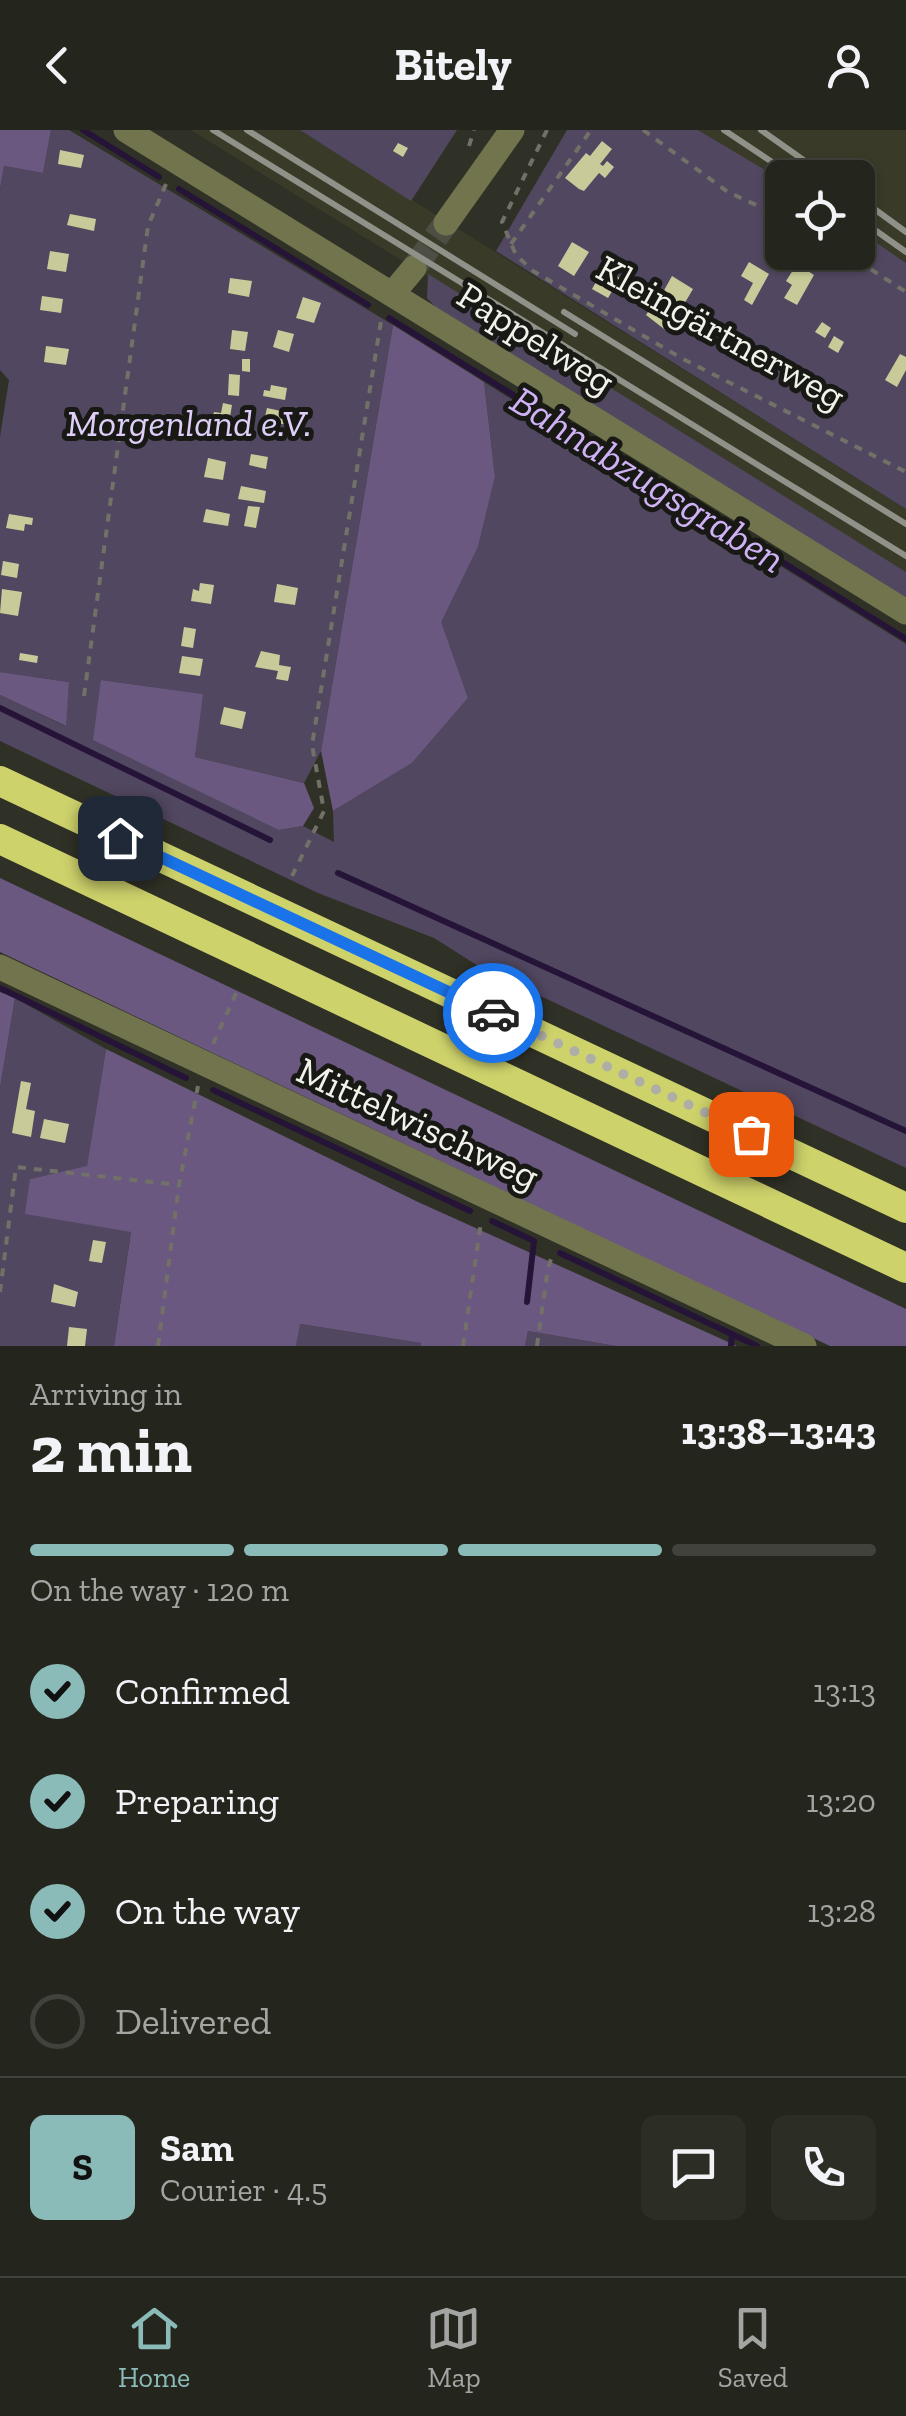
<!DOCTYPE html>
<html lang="en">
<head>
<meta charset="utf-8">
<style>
  body { margin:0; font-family:"Zilla Slab",serif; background:#2c2d25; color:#f1f3f6; height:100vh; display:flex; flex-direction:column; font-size:38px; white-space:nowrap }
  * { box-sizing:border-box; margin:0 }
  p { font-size:32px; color:#a3a5a3 }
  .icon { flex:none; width:55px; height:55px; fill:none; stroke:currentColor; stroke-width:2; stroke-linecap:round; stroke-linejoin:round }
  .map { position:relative; height:1216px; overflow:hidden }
  .sheet { display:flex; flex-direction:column; background:#24251c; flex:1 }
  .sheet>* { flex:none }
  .controls { position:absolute; left:765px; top:30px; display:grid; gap:20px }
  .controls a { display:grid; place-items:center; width:110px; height:110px; border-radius:15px; background:#24251c; box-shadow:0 2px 8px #0004,0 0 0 2px #41423b; font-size:50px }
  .pin { position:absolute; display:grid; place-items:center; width:85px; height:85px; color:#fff; margin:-42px; border-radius:20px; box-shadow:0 5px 15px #0006 }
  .courier { position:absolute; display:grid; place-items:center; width:100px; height:100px; margin:-50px; border:8px solid #1a73e8; border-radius:50%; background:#fff; color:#222; box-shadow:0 2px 12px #0007 }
  .summary em { font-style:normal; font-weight:800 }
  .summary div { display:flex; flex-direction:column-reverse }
  .summary { display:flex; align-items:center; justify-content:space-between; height:170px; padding:0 30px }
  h1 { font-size:65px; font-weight:800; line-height:75px }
  .bar { display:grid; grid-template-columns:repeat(4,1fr); gap:15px 10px; align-content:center; height:120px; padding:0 30px }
  .bar i { height:12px; border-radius:8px; background:#41423b }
  .bar .on { background:#8bbbb9 }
  .bar p { grid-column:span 4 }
  .line { display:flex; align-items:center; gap:25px; padding:0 30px; border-top:2px solid #41423b }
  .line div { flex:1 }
  .round { display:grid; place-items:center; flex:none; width:105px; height:105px; border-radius:15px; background:#2c2d25 }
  ol { padding:0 30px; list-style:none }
  li { display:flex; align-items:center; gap:30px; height:110px }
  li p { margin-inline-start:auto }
  li .icon { padding:10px; border-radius:50%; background:#8bbbb9; color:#111; stroke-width:4 }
  li:last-child { color:#a3a5a3 }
  li i { width:55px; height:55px; border:5px solid #41423b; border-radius:50% }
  header { display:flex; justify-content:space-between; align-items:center; height:130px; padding:0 30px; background:#24251c; font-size:45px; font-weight:800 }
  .dock { display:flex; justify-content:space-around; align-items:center; height:140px; border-top:2px solid #41423b; background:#24251c; font-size:28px; color:#a3a5a3 }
  .dock a { display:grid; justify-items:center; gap:5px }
  .dock .on { color:#8bbbb9 }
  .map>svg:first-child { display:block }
  .built { fill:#393a28 }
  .green { fill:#514760 }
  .forest { fill:#6a5881 }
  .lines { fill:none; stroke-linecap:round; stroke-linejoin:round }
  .stream { stroke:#251438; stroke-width:6 }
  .building { fill:#c8cb99 }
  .street-tunnel { stroke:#4d4e44; stroke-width:25; stroke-dasharray:25 12; stroke-linecap:butt }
  .path { stroke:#717168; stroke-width:4; stroke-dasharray:8 8; stroke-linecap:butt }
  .street { stroke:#72744d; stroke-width:25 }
  .highway { stroke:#ced26b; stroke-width:30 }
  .rail { stroke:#909188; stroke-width:6 }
  .done { stroke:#aeaea6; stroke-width:10; stroke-dasharray:0 18 }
  .route { stroke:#1a73e8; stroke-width:12 }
  .labels { text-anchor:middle; stroke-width:10; stroke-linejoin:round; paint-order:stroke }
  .street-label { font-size:38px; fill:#f2f2eb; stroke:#181914 }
  .park-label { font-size:38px; font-style:italic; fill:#dfcff8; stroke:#181914 }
  .water-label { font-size:40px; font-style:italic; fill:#ceb2f5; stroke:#181914 }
</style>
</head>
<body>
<header><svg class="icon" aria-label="back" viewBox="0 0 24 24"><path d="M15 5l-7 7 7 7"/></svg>Bitely<svg class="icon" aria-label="person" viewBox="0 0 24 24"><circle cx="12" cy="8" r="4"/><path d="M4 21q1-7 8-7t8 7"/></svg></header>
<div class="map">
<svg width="906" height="1216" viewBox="0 0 906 1216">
  <rect width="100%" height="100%" fill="#303126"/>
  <g class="built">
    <polygon points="191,0 300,0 906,379 906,442"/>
    <polygon points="698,0 906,0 906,133 858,100 858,48 782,50"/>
  </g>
  <g class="green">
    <polygon points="51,0 69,0 393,195 321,621 304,653 195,627 202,564 101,550 279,700 303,696 334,712 333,681 412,633 468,568 440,492 478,417 495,347 484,252 906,514 906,1038 483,839 434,808 318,763 0,611 0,565 65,596 69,552 0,542 0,307 9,250 0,240 0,59 4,36 43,43"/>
    <polygon points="300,0 457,0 411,71"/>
    <polygon points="567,0 698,0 782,50 782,122 858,122 858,100 906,133 906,379 496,121"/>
    <polygon points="428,144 906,442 906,469 441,183 427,168"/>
    <polygon points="15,868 106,919 87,1037 30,1049 131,1101 114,1216 0,1216 0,958"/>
    <polygon points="299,1194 422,1213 421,1216 296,1216"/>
    <polygon points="528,1201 616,1216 525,1216"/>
  </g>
  <g class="forest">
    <polygon points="0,0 51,0 43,43 4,36 0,59"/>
    <polygon points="393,195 484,252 495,347 478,417 441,492 468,568 412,633 333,681 321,621"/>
    <polygon points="0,542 69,552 66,596 0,565"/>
    <polygon points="101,550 203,564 195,627 304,653 314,678 303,696 279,700 93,610"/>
    <polygon points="0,748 906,1179 906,1216 830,1216 0,822"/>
    <polygon points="0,862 15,868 0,958"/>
    <polygon points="106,919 418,1072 737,1216 616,1216 528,1201 525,1216 421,1216 421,1213 300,1194 296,1216 114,1216 131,1102 25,1084 30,1049 87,1036"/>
  </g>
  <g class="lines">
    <g class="stream">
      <polyline points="83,0 159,47"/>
      <polyline points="179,59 368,175"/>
      <polyline points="389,188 906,509"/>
      <polyline points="0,578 270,710"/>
      <polyline points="338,743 906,1001"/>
      <polyline points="0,858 186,948"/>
      <polyline points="213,960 470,1081"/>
      <polyline points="492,1091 534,1111 527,1172"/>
      <polyline points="560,1123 757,1216"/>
      <polyline points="731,1216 732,1204"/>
    </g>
  </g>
  <g class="building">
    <polygon points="602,11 612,19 600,34 603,36 607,31 614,37 605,48 599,43 584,61 579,59 565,48 586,23 590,26"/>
    <polygon points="398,13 408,18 403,27 393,21"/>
    <polygon points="60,20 84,25 81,38 58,34"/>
    <polygon points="70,84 96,89 94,101 67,95"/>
    <polygon points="572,112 589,122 574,146 558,136"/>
    <polygon points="50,121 69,124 66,142 47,139"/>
    <polygon points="749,132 769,144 752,175 744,170 753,153 741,146"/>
    <polygon points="797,134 814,145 797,175 784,168 792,155 786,151"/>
    <polygon points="604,138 620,148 608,168 592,159"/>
    <polygon points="672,146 693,159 683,176 662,164"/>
    <polygon points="230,148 252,151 249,167 228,163"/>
    <polygon points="42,166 63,169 61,183 40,180"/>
    <polygon points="303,167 321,173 314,193 296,188"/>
    <polygon points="656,170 678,188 668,202 646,185"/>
    <polygon points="822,192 831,198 825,208 815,202"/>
    <polygon points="232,200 248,202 245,221 230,219"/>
    <polygon points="278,200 294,204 289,222 273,217"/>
    <polygon points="834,206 844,212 838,223 828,217"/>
    <polygon points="46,216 69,219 66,235 44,232"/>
    <polygon points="900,224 906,227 906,240 897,257 885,250"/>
    <polygon points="242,229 250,229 250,242 242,241"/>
    <polygon points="792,233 803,239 794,249 785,244"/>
    <polygon points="229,244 240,245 239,266 228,265"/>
    <polygon points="271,255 287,258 285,270 263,266 264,260 270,261"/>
    <polygon points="819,255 836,265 826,282 819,279 821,269 813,264"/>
    <polygon points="223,273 232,275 229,293 212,290 214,282 221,283"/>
    <polygon points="267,278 290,283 288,295 264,291"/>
    <polygon points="251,324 268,327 266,339 249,335"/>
    <polygon points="208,328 226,332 223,350 204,347"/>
    <polygon points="241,356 266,361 264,373 238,369"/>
    <polygon points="248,376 260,377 256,398 244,396"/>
    <polygon points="206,379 230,384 228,396 203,392"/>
    <polygon points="9,384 33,388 32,395 25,394 24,401 6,398"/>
    <polygon points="3,431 19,434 17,448 1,445"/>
    <polygon points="200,453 214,455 211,474 191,471 193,459 199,461"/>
    <polygon points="277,454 298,458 295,475 274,472"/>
    <polygon points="2,459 22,462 18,486 0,483"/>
    <polygon points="184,497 196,499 193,518 181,516"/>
    <polygon points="261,521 280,525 279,535 291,537 288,551 276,549 278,541 255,537"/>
    <polygon points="20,523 38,526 37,533 19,530"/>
    <polygon points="182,526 203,529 200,546 179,543"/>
    <polygon points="224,577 246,582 242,599 220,594"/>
    <polygon points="21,951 31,953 26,979 35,981 31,1007 12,1003"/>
    <polygon points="44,989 69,994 65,1013 40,1008"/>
    <polygon points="93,1110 106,1112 102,1133 89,1131"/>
    <polygon points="54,1154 78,1162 75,1177 51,1172"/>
    <polygon points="69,1197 87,1199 85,1216 67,1216"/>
  </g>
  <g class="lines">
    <polyline class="street-tunnel" points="414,138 446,93"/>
    <g class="path">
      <polyline points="547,0 502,92 516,125 533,141 683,229 906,342"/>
      <polyline points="643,0 728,62 782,87"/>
      <polyline points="469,16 474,0"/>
      <polyline points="511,114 591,0"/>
      <polyline points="844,122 906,162"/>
      <polyline points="84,566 148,96 166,54"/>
      <polyline points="292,746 324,681 312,615 382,185"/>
      <polyline points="213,914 238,859"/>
      <polyline points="0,1162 16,1037 179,1055"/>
      <polyline points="158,1216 179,1055 198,956"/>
      <polyline points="463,1216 481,1092"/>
      <polyline points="537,1216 548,1138 553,1123"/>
    </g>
    <g class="street">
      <polyline points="126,0 906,482"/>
      <polyline points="446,93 512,0"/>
      <polyline points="393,163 414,138"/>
      <polyline points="0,837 804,1216"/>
    </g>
    <g class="highway">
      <polyline points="0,651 906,1078"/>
      <polyline points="0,709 906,1138"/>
    </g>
    <g class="rail">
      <polyline points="213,0 906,426"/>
      <polyline points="247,0 575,204"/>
      <polyline points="724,0 796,48"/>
      <polyline points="761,0 829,48"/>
      <polyline points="858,67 906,102"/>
      <polyline points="858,88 906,122"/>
      <polyline points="564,182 906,394"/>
    </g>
  </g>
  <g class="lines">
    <polyline class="done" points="493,883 751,1004"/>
    <polyline class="route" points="120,708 493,883"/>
  </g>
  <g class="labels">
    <g class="street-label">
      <text transform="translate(721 202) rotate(29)" y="13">Kleingärtnerweg</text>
      <text transform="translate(536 208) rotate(32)" y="13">Pappelweg</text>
      <text transform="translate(418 993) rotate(25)" y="13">Mittelwischweg</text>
    </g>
    <g class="park-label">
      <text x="189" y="306">Morgenland e.V.</text>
    </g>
    <g class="water-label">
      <text transform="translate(648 349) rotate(32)" y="14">Bahnabzugsgraben</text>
    </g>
  </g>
</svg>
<div class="controls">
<a><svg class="icon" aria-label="locate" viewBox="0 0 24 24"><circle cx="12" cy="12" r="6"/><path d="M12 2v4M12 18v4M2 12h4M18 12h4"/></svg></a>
</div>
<div class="pin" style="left:751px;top:1004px;background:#ea580c"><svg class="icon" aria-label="bag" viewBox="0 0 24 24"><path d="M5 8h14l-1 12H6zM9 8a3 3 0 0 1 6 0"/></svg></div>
<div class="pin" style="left:120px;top:708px;background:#1f2937"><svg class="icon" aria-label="home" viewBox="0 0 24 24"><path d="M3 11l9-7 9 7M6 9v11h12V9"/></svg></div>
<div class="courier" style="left:493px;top:883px"><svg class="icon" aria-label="car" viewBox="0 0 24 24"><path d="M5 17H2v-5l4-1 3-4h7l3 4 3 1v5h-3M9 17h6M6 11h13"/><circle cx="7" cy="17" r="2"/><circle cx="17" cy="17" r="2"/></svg></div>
</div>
<section class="sheet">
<div class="summary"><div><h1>2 min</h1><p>Arriving in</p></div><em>13:38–13:43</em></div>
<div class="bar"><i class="on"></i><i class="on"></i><i class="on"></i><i></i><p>On the way · 120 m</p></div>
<ol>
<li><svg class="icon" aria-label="check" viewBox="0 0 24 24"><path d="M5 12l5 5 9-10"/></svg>Confirmed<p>13:13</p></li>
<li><svg class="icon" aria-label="check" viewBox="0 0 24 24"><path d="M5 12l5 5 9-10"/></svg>Preparing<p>13:20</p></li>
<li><svg class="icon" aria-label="check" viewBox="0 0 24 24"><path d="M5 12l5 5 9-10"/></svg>On the way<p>13:28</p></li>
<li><i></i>Delivered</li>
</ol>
<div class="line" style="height:180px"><b class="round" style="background:#8bbbb9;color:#111">S</b><div><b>Sam</b><p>Courier · 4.5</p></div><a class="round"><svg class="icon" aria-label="chat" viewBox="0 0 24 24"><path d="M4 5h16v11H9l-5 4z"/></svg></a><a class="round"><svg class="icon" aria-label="phone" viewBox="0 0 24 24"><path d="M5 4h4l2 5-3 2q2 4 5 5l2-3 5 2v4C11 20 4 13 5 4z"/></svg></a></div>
</section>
<nav class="dock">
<a class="on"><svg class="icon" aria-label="home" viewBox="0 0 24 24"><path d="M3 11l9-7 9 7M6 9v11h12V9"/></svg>Home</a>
<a><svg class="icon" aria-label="map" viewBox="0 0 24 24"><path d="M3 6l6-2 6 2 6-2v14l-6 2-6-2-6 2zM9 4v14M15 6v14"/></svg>Map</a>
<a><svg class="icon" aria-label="saved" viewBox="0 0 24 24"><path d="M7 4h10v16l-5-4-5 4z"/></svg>Saved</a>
</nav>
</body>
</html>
